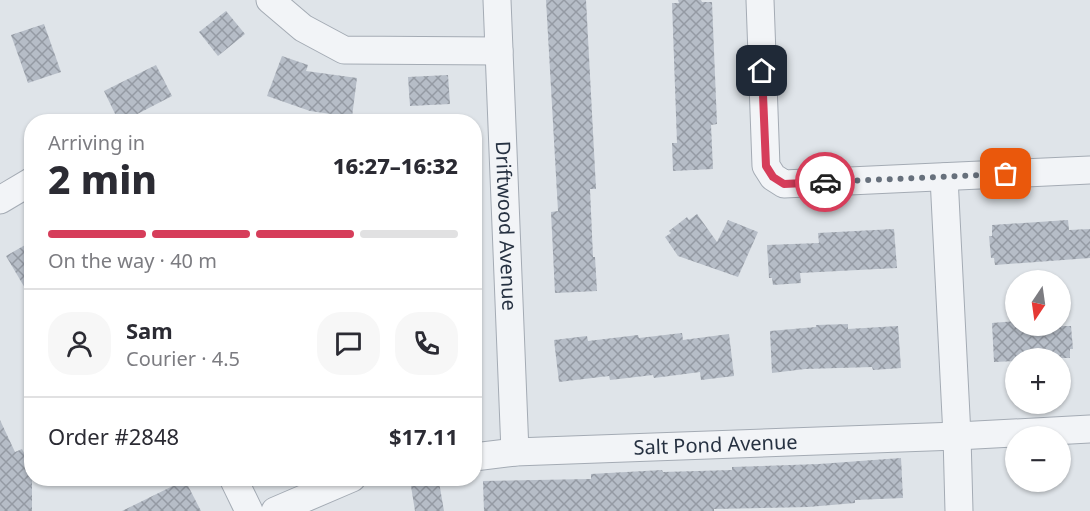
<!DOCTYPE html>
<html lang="en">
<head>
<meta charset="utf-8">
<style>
  body { margin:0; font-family:"Noto Sans",sans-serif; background:#f7f7f7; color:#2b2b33; height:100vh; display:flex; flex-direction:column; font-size:22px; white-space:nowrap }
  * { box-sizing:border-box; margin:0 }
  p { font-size:20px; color:#7c7c81 }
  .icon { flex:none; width:33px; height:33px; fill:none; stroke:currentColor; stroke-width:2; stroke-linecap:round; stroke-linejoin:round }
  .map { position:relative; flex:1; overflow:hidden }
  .details { position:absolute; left:24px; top:114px; width:458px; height:372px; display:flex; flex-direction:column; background:#fff; border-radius:24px; box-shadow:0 2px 4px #0004 }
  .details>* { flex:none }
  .needle { width:39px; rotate:193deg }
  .tools { position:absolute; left:1005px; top:270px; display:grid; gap:12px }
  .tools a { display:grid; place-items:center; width:66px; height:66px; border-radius:50%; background:#fff; box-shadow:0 2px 4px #0004; font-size:30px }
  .pin { position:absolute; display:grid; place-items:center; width:51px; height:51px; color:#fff; margin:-26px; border-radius:12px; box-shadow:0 3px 9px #0006 }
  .courier { position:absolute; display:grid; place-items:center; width:60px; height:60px; margin:-30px; border:4px solid #d63d5a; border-radius:50%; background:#fff; color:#222; box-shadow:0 2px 8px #0007 }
  .headline em { font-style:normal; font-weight:800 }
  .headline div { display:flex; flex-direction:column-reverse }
  .headline { display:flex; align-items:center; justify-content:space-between; height:102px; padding:0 24px }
  h1 { font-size:39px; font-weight:800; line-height:45px }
  .bar { display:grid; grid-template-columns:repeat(4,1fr); gap:9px 6px; align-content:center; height:72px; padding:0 24px }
  .bar i { height:8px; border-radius:4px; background:#e1e1e2 }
  .bar .current { background:#d63d5a }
  .bar p { grid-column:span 4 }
  .line { display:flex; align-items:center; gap:15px; padding:0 24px; border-top:2px solid #e1e1e2 }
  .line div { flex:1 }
  .round { display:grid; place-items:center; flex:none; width:63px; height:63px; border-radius:24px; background:#f7f7f7 }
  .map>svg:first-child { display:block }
  .building { fill:url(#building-cross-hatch) }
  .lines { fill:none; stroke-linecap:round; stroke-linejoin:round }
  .minor-casing { stroke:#a4abb4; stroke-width:29 }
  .minor { stroke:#f2f4f7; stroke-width:27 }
  .done { stroke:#67707c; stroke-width:6; stroke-dasharray:0 10.8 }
  .route { stroke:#d63d5a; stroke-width:8 }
  .labels { text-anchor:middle; stroke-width:5; stroke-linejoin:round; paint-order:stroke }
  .street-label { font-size:20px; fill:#273242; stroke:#eff3f7 }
</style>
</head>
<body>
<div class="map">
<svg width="1090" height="511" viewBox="0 0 1090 511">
  <defs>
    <pattern id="building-cross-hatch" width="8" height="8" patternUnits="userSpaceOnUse" patternTransform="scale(1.5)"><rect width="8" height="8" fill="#b6bdc7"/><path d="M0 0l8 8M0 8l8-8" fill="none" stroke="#949aa3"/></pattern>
  </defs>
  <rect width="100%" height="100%" fill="#dfe4e9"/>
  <g class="building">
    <polygon points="546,0 586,0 596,189 590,189 593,257 595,257 597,291 555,293 551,212 558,211"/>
    <polygon points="678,0 701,0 702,2 712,2 717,124 711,125 713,169 673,171 672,143 677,143 672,3 679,3"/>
    <polygon points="226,11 245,34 218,56 199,32"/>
    <polygon points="44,24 61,72 28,83 11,35"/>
    <polygon points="282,56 308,65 306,71 357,78 352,117 310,111 267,96"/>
    <polygon points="156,65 172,96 122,122 119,122 104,91"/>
    <polygon points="448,75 450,104 410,106 408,77"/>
    <polygon points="697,214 717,242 728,220 758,232 738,277 678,256 665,237 671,233 669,231 687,217 689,220"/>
    <polygon points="1068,220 1069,230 1090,229 1090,258 995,265 994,258 991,258 989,236 992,236 992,225"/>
    <polygon points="894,229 897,268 800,273 801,283 773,285 772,278 769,278 767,245 819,243 818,233"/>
    <polygon points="32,241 32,300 6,256"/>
    <polygon points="1016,321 1016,326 1071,326 1073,349 1070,349 1070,358 1016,358 1016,361 994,362 992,323"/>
    <polygon points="848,324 848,329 898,326 901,368 873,370 872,367 805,369 772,373 770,331 816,327 816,325"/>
    <polygon points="682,333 683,340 729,334 734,376 701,380 700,372 654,378 653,375 610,380 609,376 559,382 554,340 587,336 588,341 638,335 639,338"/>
    <polygon points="0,420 15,452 22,449 32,469 32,511 0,511"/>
    <polygon points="901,458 903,498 855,500 855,503 808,507 714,509 714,511 484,511 483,481 591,479 591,474 662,470 663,472 732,470 732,467 819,464"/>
    <polygon points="185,480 201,511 122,511"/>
    <polygon points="439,482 444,511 415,511 411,486"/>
  </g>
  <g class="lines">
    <defs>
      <g id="minor">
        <polyline points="270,0 303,28 344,50 499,51"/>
        <path id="s1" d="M497,0L515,452"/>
        <polyline points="760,0 766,166 773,177 784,184 1090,170"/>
        <polyline points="944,177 957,436 959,511"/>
        <polyline points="0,200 32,181"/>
        <path id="s2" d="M474,457L515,452L957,436L1090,429"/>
        <polyline points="233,478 249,511"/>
        <polyline points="275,511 352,478"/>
      </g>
    </defs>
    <use href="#minor" class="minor-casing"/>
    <use href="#minor" class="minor"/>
  </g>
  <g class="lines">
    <polyline class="done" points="825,182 1006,174"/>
    <polyline class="route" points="762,71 766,166 773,177 784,184 825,182"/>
  </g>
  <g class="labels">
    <g class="street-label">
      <text dy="7" stroke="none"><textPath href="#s1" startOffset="226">Driftwood Avenue</textPath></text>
      <text dy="7" stroke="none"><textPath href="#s2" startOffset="242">Salt Pond Avenue</textPath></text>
    </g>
  </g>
</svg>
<div class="tools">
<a><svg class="needle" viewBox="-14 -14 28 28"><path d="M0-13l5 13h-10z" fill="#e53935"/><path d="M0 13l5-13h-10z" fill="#7c7c81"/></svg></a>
<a>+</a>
<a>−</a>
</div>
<div class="pin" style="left:1006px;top:174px;background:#ea580c"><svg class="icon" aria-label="bag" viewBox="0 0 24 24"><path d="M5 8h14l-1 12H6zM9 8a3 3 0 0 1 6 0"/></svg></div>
<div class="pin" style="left:762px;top:71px;background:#1f2937"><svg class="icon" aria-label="home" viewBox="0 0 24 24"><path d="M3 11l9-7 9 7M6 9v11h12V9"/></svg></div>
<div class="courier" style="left:825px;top:182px"><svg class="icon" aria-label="car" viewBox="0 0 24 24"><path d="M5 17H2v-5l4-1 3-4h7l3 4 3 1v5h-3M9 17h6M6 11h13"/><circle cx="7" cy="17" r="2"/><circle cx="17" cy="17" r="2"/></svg></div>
<section class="details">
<div class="headline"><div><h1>2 min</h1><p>Arriving in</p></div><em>16:27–16:32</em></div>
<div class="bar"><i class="current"></i><i class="current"></i><i class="current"></i><i></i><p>On the way · 40 m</p></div>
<div class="line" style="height:108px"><a class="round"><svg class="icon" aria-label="person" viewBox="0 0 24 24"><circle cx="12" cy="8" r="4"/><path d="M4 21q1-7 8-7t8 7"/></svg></a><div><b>Sam</b><p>Courier · 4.5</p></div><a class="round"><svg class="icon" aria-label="chat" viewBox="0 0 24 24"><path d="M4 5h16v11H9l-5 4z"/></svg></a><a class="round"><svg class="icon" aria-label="phone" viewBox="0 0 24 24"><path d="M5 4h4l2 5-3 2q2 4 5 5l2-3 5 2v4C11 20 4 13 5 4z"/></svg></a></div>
<div class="line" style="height:78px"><div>Order #2848</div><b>$17.11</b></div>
</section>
</div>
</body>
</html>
